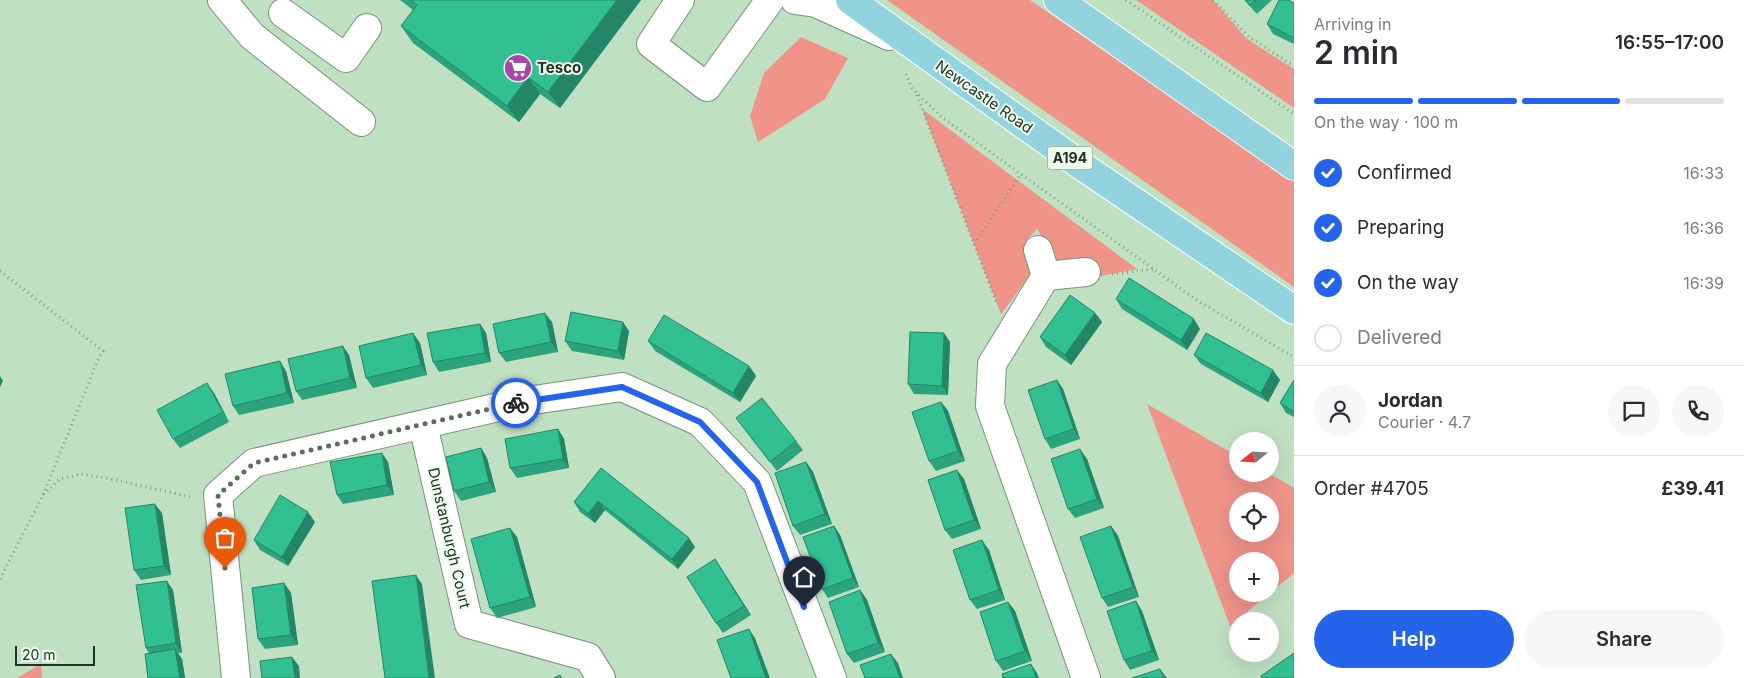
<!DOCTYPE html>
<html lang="en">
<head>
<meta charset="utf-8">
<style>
  body { margin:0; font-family:Inter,sans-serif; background:#f7f7f7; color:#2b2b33; height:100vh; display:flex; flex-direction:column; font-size:19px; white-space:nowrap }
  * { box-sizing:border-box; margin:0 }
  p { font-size:16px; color:#7c7c81 }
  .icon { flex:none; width:28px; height:28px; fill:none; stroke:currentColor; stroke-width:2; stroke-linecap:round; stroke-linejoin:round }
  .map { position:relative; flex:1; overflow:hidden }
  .side { display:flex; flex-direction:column; background:#fff; width:450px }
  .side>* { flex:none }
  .needle { width:32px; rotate:252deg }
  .fabs { position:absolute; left:1229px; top:432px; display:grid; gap:10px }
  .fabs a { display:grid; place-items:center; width:50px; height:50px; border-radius:50%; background:#fff; box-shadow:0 5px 20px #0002; font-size:25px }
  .scale { position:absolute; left:15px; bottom:12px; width:80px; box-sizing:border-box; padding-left:5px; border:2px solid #243125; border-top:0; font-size:14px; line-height:18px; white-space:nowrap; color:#243125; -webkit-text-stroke:4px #ecfded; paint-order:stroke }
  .pin { position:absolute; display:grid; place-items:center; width:42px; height:42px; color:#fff; margin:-51px -21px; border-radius:50% 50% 50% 0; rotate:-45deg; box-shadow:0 0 5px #0007 }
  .pin .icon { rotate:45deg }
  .courier { position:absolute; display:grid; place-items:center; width:50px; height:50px; margin:-25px; border:4px solid #2563eb; border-radius:50%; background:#fff; color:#222; box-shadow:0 1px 6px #0007 }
  .head em { font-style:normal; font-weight:600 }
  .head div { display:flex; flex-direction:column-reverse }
  .head { display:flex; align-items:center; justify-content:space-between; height:85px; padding:0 20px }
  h1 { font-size:32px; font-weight:600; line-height:38px }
  .bar { display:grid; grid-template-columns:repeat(4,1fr); gap:8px 5px; align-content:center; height:60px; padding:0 20px }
  .bar i { height:6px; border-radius:4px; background:#e1e1e2 }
  .bar .current { background:#2563eb }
  .bar p { grid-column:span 4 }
  .line { display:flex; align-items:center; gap:12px; padding:0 20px; border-top:1px solid #e1e1e2 }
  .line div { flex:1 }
  .round { display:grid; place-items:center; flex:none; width:52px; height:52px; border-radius:26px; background:#f7f7f7 }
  ol { padding:0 20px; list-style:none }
  li { display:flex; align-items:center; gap:15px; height:55px }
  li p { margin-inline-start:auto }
  li .icon { padding:5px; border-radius:50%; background:#2563eb; color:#fff; stroke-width:4 }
  li:last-child { color:#7c7c81 }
  li i { width:28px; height:28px; border:2px solid #e1e1e2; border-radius:50% }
  .button { display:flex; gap:10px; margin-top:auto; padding:10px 20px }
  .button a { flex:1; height:58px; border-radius:30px; background:#2563eb; color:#fff; font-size:20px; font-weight:600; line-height:58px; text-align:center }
  .button a+a { background:#f7f7f7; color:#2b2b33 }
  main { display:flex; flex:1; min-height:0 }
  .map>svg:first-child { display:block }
  .green { fill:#f09389; fill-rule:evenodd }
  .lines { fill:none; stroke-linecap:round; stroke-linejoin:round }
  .minor-casing { stroke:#769478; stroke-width:30 }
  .major-casing { stroke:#fff; stroke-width:30 }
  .path { stroke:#839c85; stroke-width:3; stroke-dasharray:1 4; stroke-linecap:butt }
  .minor { stroke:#fff; stroke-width:28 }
  .major { stroke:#91d4dd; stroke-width:28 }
  .wall { fill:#2ba47e }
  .shaded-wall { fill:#238666 }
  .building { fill:#32bf92; stroke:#238666 }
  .done { stroke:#5b6e5c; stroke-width:5; stroke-dasharray:0 9 }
  .route { stroke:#2563eb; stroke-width:6 }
  .labels { text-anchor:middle; stroke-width:4; stroke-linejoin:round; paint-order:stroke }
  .shield { fill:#ecfded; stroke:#606e61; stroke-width:1 }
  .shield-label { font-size:14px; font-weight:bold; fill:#243125 }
  .poi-label { font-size:15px; font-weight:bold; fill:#243125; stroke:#ecfded; text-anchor:start }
  .street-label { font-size:15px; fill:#243125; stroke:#ecfded }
</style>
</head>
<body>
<main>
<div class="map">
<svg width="1294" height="678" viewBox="0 0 1294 678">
  <rect width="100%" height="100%" fill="#c0e0c2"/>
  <g class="green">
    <polygon points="887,0 1030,0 1294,180 1294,287"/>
    <polygon points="1136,0 1213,0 1247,39 1294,69 1294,108"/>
    <polygon points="801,37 848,58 825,99 758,142 750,116 764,73"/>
    <polygon points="922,109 1137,269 1090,278 1091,268 1055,259 1037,229 1027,240 1033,271 1001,314"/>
    <path d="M1147,404L1237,456L1238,474H1270L1294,488V573L1270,593V561H1238V594H1269L1230,626ZM1238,501H1270V534H1238Z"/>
    <polygon points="41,664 42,678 17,678"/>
  </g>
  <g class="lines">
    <defs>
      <g id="minor">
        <polyline points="222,0 252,36 361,122"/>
        <polyline points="680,0 651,44 707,87 770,0"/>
        <polyline points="795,0 816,3 889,36"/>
        <polyline points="283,13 346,58 367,28"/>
        <polyline points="1038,250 1046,276 1086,272"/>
        <polyline points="1046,276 992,364 990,406 1086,678"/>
        <polyline points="423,425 469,624 588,657 601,678"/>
        <polyline points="236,678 218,495 254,463 520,402 622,387 700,422 757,482 832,678"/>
      </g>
      <g id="major">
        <polyline points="850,0 1082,166 1294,310"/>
        <polyline points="1058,0 1294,166"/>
      </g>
    </defs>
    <use href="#minor" class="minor-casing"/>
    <use href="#major" class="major-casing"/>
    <g class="path">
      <polyline points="1126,0 1294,114"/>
      <polyline points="1213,0 1249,37 1294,66"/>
      <polyline points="906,74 912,88 940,116 1198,301 1294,357"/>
      <polyline points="917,95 997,304"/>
      <polyline points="974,244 1021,174"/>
      <polyline points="0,271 103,351 98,360 43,495"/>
      <polyline points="1112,274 1153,269"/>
      <polyline points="0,579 43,495 60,479 80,474 107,478 191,497"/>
    </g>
    <use href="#minor" class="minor"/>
    <use href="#major" class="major"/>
  </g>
  <g class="wall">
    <polygon points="400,0 641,0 560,108 540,94 519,122 413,43 401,26 413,10"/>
    <polygon points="1244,0 1272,0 1257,14"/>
    <polygon points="1294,3 1294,44 1273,34 1267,24"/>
    <polygon points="1116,299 1200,329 1187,350 1122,309"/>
    <polygon points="1095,313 1102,322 1071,365 1046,347 1040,337"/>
    <polygon points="552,322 558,352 506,362 499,353"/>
    <polygon points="480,324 486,333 491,362 439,372 433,362"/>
    <polygon points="629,331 624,360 572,351 565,341"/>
    <polygon points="648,341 749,366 756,376 740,402 655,351"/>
    <polygon points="950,342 948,395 914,394 908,384"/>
    <polygon points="420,343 427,375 373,388 366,378"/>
    <polygon points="349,355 357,388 302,400 296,391"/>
    <polygon points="1194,355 1280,380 1268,402 1201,364"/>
    <polygon points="286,371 294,403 239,415 233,406"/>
    <polygon points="1057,380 1063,389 1080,439 1051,449 1045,439"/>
    <polygon points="1294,380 1294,417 1286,413 1280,403"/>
    <polygon points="214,393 229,422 180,448 173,439"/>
    <polygon points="941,402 948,411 965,461 936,471 929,461"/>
    <polygon points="736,418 796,441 803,450 777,471"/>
    <polygon points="558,429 564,439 569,468 517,478 510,468"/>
    <polygon points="481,448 487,458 496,492 461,501 454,491"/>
    <polygon points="1087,459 1104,508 1075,518 1068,509"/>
    <polygon points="388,462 394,495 343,504 337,495"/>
    <polygon points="806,462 813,472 832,524 800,535 793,526"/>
    <polygon points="601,468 695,547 678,569 605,510 595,523 580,512 574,502"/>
    <polygon points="964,479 981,529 952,539 945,530"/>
    <polygon points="162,513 171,575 141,580 134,570"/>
    <polygon points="315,522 288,566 260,550 254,540"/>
    <polygon points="834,526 840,535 859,587 828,598 822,589"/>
    <polygon points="1111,526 1118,536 1139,597 1108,607 1102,598"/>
    <polygon points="517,537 536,607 497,618 490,608"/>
    <polygon points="989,550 1005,600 977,609 970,600"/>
    <polygon points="715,559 751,615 723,633 716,623"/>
    <polygon points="284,583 291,593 298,645 265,649 258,639"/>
    <polygon points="173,590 182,653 178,653 182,659 185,678 148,678 149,653 146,648"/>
    <polygon points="860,590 867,600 885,652 854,663 847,654"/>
    <polygon points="1136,601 1142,611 1159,660 1130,670 1124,660"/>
    <polygon points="1008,602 1015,611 1032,661 1003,671 996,661"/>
  </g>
  <g class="shaded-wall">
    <polygon points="617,0 641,0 560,108 548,92"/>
    <polygon points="528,77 540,94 519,122 507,106"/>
    <polygon points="545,313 552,322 558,352 551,342"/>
    <polygon points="1095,313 1102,322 1071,365 1065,355"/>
    <polygon points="1194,319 1200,329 1187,350 1181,340"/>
    <polygon points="623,322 629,331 624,360 618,351"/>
    <polygon points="480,324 486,333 491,362 485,353"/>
    <polygon points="413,333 420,343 427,375 421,365"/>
    <polygon points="944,333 950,342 948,395 942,386"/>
    <polygon points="343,346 349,355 357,388 350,378"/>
    <polygon points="280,361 286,371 294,403 287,393"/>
    <polygon points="749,366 756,376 740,402 733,393"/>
    <polygon points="1273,370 1280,380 1268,402 1261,393"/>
    <polygon points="0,376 3,381 0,387"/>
    <polygon points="1057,380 1063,389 1080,439 1074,429"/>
    <polygon points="207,383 214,393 229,422 223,412"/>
    <polygon points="941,402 948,411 965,461 958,451"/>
    <polygon points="558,429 564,439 569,468 563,459"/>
    <polygon points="481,448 487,458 496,492 489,482"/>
    <polygon points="1080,449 1087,459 1104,508 1097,499"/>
    <polygon points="382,453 388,462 394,495 387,485"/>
    <polygon points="806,462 813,472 832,524 825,514"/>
    <polygon points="957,470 964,479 981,529 974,520"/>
    <polygon points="598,501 605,510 595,523 588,514"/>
    <polygon points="155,504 162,513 171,575 164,566"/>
    <polygon points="308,512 315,522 288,566 282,557"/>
    <polygon points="834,526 840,535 859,587 853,578"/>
    <polygon points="1111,526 1118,536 1139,597 1133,587"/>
    <polygon points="510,528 517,537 536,607 530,597"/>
    <polygon points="689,538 695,547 678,569 672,559"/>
    <polygon points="982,540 989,550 1005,600 999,590"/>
    <polygon points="715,559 721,568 751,615 744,606"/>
    <polygon points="416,575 422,584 435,678 429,678"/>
    <polygon points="167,581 173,590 182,653 176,643"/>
    <polygon points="284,583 291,593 298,645 291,635"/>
    <polygon points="860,590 867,600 885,652 878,643"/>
    <polygon points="1136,601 1142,611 1159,660 1152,651"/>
    <polygon points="1008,602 1015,611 1032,661 1025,651"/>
    <polygon points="749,629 755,638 770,678 766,678"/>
    <polygon points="175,649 182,659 185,678 180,678"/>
    <polygon points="891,654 898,663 903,678 900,678"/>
    <polygon points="292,657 299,666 300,678 295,678"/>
    <polygon points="1031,664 1037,673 1039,678 1036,678"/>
    <polygon points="1160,669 1167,678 1164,678"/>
  </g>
  <g class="building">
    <polygon points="410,0 617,0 548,92 528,77 507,106 401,26 417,5"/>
    <polygon points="1246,0 1256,0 1250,5"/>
    <polygon points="1279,0 1288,0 1294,3 1294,38 1267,24"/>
    <polygon points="1129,278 1194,319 1181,340 1116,299"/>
    <polygon points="1070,295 1095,313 1065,355 1040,337"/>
    <polygon points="571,312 623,322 618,351 565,341"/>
    <polygon points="545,313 551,342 499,353 493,324"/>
    <polygon points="664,315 749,366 733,393 648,341"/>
    <polygon points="480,324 485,353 433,362 427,333"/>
    <polygon points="910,332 944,333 942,386 908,384"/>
    <polygon points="413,333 421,365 366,378 359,346"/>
    <polygon points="1206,333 1273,370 1261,393 1194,355"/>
    <polygon points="343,346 350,378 296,391 288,359"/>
    <polygon points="280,361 287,393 233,406 225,374"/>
    <polygon points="1057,380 1074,429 1045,439 1028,390"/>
    <polygon points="1294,380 1294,412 1280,403"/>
    <polygon points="207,383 223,412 173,439 157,410"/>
    <polygon points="762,398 796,441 770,462 736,418"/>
    <polygon points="941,402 958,451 929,461 912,412"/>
    <polygon points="558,429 563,459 510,468 505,439"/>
    <polygon points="481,448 489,482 454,491 446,457"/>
    <polygon points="1080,449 1097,499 1068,509 1051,459"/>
    <polygon points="382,453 387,485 337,495 330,462"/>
    <polygon points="806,462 825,514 793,526 775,473"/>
    <polygon points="601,468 689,538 672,559 598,501 588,514 574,502"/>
    <polygon points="957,470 974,520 945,530 928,480"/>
    <polygon points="280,495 308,512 282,557 254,540"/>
    <polygon points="155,504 164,566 134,570 125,508"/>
    <polygon points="834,526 853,578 822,589 803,537"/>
    <polygon points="1111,526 1133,587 1102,598 1080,537"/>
    <polygon points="510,528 530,597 490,608 471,539"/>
    <polygon points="982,540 999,590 970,600 953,550"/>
    <polygon points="715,559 744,606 716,623 687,577"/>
    <polygon points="416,575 429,678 385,678 372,581"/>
    <polygon points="167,581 176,643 146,648 136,585"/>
    <polygon points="284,583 291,635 258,639 252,588"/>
    <polygon points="860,590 878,643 847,654 829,602"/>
    <polygon points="1136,601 1152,651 1124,660 1107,611"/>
    <polygon points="1008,602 1025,651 996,661 980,612"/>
    <polygon points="749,629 766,678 731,678 717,640"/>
    <polygon points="175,649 180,678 148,678 145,654"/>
    <polygon points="1294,653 1294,678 1262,678 1261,676"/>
    <polygon points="891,654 900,678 865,678 860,665"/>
    <polygon points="292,657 295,678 262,678 260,661"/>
    <polygon points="1031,664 1036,678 1003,678 1002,674"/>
    <polygon points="1160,669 1164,678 1132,678"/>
    <polygon points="560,675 562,678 554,678"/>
  </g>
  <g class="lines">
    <polyline class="done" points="225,568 218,495 254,463 516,403"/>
    <polyline class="route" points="516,403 622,387 700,422 757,482 804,607"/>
  </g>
  <defs>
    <symbol id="supermarket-disc" viewBox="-11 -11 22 22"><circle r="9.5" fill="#a845ab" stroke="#ecfded"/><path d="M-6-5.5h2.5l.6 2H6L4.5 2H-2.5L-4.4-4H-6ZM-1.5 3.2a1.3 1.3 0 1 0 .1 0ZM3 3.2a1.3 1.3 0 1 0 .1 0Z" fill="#fff"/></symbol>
  </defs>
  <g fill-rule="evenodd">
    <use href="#supermarket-disc" x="502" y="52" width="32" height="32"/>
  </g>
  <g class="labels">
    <rect class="shield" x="1047.5" y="146.5" width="45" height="23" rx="4"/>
    <g class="shield-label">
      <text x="1070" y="163">A194</text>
    </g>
    <g class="poi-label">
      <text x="537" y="73">Tesco</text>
    </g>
    <g class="street-label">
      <text transform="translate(984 97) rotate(35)" y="5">Newcastle Road</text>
      <text transform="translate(449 538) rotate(77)" y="5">Dunstanburgh Court</text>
    </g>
  </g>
</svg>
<div class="fabs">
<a><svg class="needle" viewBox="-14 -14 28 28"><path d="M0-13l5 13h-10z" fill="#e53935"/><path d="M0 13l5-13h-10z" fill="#7c7c81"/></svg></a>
<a><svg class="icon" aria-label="locate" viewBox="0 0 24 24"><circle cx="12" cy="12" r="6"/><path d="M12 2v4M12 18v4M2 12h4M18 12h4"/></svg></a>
<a>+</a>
<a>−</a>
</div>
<div class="scale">20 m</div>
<div class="pin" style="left:225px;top:568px;background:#ea580c"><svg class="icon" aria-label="bag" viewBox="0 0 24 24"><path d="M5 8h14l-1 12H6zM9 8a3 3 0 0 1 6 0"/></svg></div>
<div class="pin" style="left:804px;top:607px;background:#1f2937"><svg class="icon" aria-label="home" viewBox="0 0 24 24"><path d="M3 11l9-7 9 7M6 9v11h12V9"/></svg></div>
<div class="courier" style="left:516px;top:403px"><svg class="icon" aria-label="bike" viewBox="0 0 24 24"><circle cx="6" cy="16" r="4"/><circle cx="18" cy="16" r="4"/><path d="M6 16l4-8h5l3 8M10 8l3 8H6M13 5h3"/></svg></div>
</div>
<section class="side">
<div class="head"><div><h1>2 min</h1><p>Arriving in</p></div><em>16:55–17:00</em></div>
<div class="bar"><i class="current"></i><i class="current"></i><i class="current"></i><i></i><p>On the way · 100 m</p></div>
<ol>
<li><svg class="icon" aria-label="check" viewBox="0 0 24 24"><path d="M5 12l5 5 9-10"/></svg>Confirmed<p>16:33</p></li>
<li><svg class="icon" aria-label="check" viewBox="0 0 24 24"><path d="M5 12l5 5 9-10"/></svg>Preparing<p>16:36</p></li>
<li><svg class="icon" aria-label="check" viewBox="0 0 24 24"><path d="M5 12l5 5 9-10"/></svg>On the way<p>16:39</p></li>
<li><i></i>Delivered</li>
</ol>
<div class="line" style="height:90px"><a class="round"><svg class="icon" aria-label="person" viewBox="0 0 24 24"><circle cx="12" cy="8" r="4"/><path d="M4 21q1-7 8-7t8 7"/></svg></a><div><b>Jordan</b><p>Courier · 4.7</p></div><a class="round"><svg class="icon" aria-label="chat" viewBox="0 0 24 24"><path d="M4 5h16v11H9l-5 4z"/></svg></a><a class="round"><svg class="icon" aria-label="phone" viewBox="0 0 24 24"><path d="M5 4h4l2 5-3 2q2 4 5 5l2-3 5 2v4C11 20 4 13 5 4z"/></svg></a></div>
<div class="line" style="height:65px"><div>Order #4705</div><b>£39.41</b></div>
<div class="button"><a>Help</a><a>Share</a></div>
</section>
</main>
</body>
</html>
